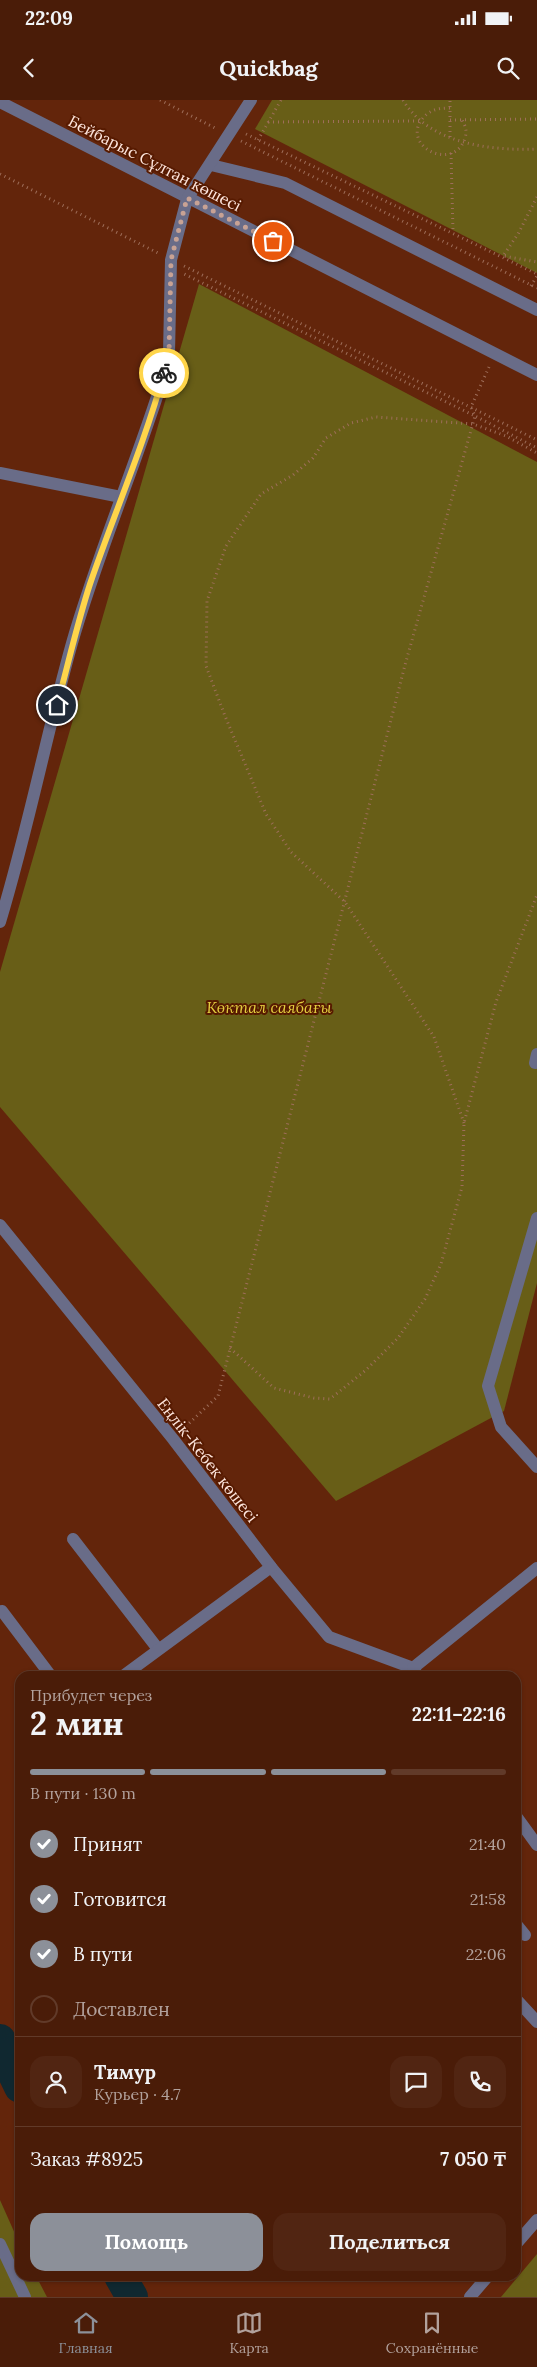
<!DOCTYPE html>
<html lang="ru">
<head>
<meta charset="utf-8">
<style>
  body { margin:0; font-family:Lora,serif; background:#512512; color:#f1f3f6; height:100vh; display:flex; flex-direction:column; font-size:19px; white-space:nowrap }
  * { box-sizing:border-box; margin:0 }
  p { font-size:16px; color:#b2a19c }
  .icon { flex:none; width:28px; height:28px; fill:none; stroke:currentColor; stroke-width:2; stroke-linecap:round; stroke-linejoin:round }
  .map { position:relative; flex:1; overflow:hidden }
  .drawer { position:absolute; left:15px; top:1571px; width:506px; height:610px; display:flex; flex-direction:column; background:#4a1c08; border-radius:15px; box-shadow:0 1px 4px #0004,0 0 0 1px #613a29 }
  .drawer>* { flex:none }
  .pin { position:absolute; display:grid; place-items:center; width:42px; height:42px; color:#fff; margin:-21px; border:2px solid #fff; border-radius:50%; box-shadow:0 1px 5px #0007 }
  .courier { position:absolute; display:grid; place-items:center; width:50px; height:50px; margin:-25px; border:4px solid #ffd54a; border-radius:50%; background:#fff; color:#222; box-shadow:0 1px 6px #0007 }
  .head em { font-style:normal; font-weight:800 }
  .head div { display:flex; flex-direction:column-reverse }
  .head { display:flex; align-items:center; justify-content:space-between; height:85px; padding:0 15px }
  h1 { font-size:32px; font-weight:800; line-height:38px }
  .bar { display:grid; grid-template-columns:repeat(4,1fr); gap:8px 5px; align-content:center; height:60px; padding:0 15px }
  .bar i { height:6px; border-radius:4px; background:#613a29 }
  .bar .active { background:#8c9099 }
  .bar p { grid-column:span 4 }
  .line { display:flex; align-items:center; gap:12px; padding:0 15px; border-top:1px solid #613a29 }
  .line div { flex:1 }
  .round { display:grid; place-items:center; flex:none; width:52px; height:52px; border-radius:15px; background:#512512 }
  ol { padding:0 15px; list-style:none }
  li { display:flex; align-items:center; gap:15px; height:55px }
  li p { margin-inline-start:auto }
  li .icon { padding:5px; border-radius:50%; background:#8c9099; color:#fff; stroke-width:4 }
  li:last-child { color:#b2a19c }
  li i { width:28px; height:28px; border:2px solid #613a29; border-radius:50% }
  .cta { display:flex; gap:10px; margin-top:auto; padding:10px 15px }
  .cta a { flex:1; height:58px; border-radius:15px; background:#8c9099; color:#fff; font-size:20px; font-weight:800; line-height:58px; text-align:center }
  .cta a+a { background:#512512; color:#f1f3f6 }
  .status { display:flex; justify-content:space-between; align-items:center; height:35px; padding:0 25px; background:#4a1c08; direction:ltr }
  .status svg { height:14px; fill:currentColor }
  header { display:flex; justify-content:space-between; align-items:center; height:65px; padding:0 15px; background:#4a1c08; font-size:22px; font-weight:800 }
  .tabs { display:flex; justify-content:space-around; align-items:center; height:70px; border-top:1px solid #613a29; background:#4a1c08; font-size:14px; color:#b2a19c }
  .tabs a { display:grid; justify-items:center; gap:2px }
  .tabs .active { color:#8c9099 }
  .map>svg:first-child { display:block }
  .green { fill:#685e17 }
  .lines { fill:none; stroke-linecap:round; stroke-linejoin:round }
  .river { stroke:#102830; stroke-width:32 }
  .path { stroke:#9e6e5a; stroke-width:3; stroke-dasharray:1 4; stroke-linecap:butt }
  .minor { stroke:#696c88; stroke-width:12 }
  .done { stroke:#c8a294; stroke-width:5; stroke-dasharray:0 9 }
  .route { stroke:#ffd54a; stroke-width:6 }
  .labels { text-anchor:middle; stroke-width:4; stroke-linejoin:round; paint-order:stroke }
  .street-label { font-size:16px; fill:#fee6dd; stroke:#571a00 }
  .park-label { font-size:16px; font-style:italic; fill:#e3ce3f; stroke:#571a00 }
</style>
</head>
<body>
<div class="status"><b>22:09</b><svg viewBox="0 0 49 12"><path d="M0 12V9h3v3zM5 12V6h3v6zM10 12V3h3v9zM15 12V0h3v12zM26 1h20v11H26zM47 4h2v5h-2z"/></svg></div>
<header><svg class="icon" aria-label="back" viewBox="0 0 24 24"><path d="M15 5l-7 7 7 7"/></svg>Quickbag<svg class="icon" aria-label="search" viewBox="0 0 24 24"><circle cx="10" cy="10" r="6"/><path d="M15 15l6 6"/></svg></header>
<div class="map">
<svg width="537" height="2197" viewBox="0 0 537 2197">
  <rect width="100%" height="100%" fill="#63250b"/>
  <g class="green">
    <polygon points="272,0 537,0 537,173 255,29"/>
    <polygon points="199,184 537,362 537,1183 504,1311 336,1401 0,1007 0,872"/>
    <polygon points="0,2100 20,2145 20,2176 36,2176 47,2197 0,2197"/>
    <polygon points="537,2154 537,2197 501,2197"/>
  </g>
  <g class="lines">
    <g class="river">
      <polyline points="0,1940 1,1947 20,1987"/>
      <polyline points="120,2176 132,2197"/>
    </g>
    <g class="path">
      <polyline points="160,0 215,28"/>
      <path d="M403,0C429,44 491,51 537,49"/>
      <path d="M450,8C437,8 428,10 420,22C405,49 455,71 465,38C467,31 466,27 462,20"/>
      <polyline points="450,20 537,19"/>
      <polyline points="268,22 421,21"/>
      <polyline points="246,34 537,174"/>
      <polyline points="450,37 450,0"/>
      <polyline points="258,40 281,0"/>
      <polyline points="241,41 537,188"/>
      <polyline points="451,53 453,132"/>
      <polyline points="0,74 158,153"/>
      <polyline points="537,97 518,134 503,156 537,162"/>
      <polyline points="184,166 537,340"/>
      <polyline points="531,186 537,176"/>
      <polyline points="489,267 471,307 475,316 537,348"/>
      <polyline points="464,1023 434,937 345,802 291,752 266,714 225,616 206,566 207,501 226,446 261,394 293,375 313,358 326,338 351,323 376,317 473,324 506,336 537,353"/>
      <polyline points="230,1248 274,1288 314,1298 330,1299 366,1270 398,1238 425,1199 441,1164 462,1087 464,1023 496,902 537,795"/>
      <polyline points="182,1330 218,1296 405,565 475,316 184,174"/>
    </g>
    <g class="minor">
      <polyline points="0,2 537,275"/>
      <polyline points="211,65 285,83 537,210"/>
      <polyline points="0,373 121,397"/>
      <path d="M0,822C28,730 46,636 72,543C98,452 136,365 164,275L169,253L171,160L187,99L251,0"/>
      <polyline points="535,963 537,954"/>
      <polyline points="537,1118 488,1286 501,1327 537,1367"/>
      <polyline points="0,1125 173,1339 271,1467 329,1537 413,1568 418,1576"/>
      <polyline points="73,1439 158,1549"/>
      <polyline points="2,1511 51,1576"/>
      <polyline points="413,1568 537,1468"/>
      <polyline points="123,1576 271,1467"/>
      <polyline points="516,1716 537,1745"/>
      <polyline points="516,1824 525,1835"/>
      <polyline points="516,1899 537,1922"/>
      <polyline points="0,2144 25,2197"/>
      <polyline points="516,2144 537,2120"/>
      <polyline points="470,2197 488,2176"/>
    </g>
  </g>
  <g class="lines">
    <polyline class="done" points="164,273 169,253 171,160 187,98 273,141"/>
    <path class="route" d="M57,605C68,565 77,524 90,484C114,414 144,345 164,273"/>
  </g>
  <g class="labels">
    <g class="street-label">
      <text transform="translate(155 63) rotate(27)" y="6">Бейбарыс Сұлтан көшесі</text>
      <text transform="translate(208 1360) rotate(52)" y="6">Еңлік-Кебек көшесі</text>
    </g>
    <g class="park-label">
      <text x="269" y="913">Көктал саябағы</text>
    </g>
  </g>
</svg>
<div class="pin" style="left:273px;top:141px;background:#ea580c"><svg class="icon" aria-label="bag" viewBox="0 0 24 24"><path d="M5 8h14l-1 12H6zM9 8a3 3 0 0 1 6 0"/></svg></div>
<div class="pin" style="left:57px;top:605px;background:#1f2937"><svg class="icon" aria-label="home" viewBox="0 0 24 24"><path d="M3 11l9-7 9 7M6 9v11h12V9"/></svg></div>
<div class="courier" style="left:164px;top:273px"><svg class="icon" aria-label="bike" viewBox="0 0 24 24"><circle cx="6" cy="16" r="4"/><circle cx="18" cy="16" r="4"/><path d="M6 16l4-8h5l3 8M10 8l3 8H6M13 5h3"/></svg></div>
<section class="drawer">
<div class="head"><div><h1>2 мин</h1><p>Прибудет через</p></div><em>22:11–22:16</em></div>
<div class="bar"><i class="active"></i><i class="active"></i><i class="active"></i><i></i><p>В пути · 130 m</p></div>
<ol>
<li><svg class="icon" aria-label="check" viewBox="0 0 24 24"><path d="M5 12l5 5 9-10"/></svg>Принят<p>21:40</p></li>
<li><svg class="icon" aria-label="check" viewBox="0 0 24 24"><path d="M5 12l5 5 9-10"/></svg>Готовится<p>21:58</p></li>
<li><svg class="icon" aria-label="check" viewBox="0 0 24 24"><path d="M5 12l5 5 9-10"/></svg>В пути<p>22:06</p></li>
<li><i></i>Доставлен</li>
</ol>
<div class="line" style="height:90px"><a class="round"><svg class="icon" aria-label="person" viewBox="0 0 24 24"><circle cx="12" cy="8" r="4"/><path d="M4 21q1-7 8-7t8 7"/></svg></a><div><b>Тимур</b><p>Курьер · 4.7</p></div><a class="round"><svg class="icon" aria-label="chat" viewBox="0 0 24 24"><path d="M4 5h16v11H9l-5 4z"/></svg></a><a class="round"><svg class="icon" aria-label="phone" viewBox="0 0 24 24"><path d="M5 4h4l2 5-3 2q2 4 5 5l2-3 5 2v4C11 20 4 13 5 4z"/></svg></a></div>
<div class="line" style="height:65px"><div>Заказ #8925</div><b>7 050 ₸</b></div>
<div class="cta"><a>Помощь</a><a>Поделиться</a></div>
</section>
</div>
<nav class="tabs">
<a class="active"><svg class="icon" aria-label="home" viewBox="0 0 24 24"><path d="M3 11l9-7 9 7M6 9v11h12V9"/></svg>Главная</a>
<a><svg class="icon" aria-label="map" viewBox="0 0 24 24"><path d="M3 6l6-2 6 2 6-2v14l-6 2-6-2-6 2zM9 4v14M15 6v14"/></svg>Карта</a>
<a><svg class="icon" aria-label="saved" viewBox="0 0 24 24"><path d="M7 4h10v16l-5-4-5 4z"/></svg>Сохранённые</a>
</nav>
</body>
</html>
